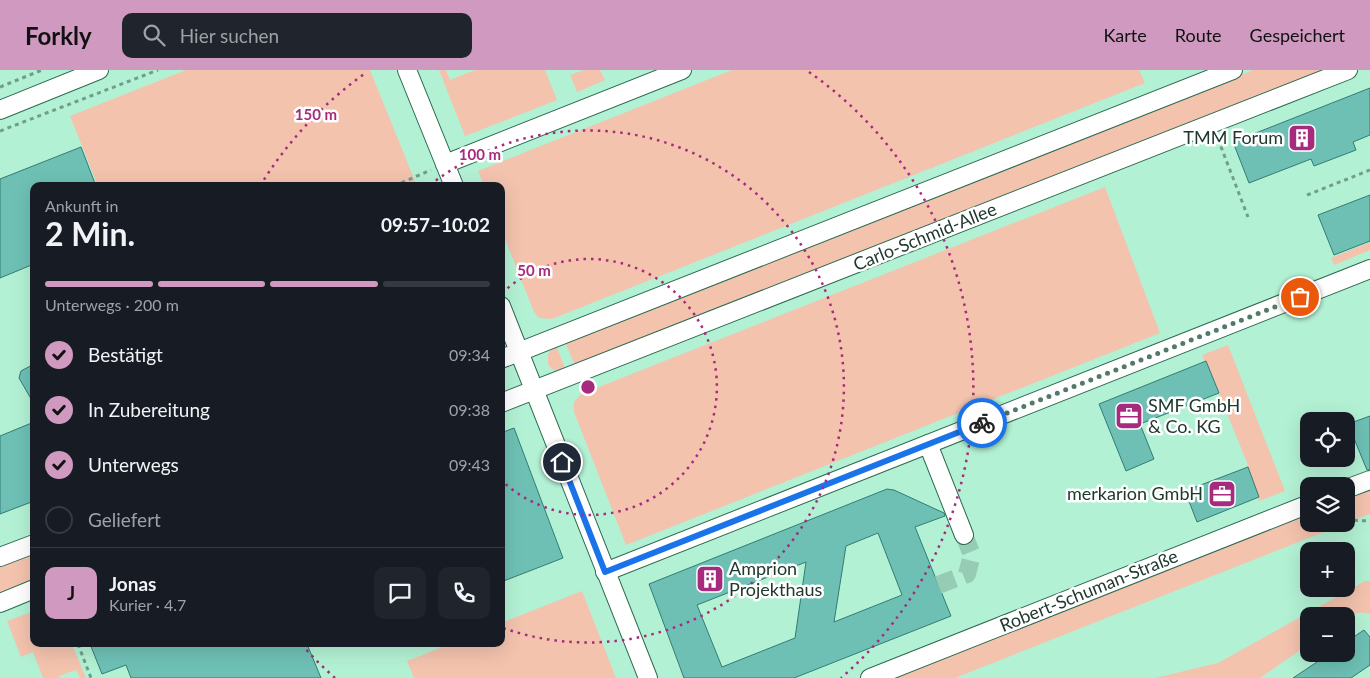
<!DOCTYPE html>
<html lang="de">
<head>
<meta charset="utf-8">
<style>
  body { margin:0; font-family:Lato,sans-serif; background:#20242c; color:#f1f3f6; height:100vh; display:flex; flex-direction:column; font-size:19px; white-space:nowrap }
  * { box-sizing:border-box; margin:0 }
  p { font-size:16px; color:#9ea1a6 }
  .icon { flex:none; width:28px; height:28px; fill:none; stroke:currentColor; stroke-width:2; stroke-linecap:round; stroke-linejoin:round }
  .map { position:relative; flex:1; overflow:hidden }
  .panel { position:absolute; left:30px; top:112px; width:475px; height:465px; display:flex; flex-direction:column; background:#171b24; border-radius:10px; box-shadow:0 5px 20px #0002 }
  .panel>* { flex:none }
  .controls { position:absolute; left:1300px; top:342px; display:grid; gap:10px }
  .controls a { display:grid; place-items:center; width:55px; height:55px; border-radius:10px; background:#171b24; box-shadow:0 5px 20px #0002; font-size:25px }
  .pin { position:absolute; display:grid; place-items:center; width:42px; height:42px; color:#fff; margin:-21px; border:2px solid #fff; border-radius:50%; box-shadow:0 1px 5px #0007 }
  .courier { position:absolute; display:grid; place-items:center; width:50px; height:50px; margin:-25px; border:4px solid #1a73e8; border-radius:50%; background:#fff; color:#222; box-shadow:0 1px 6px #0007 }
  .overview em { font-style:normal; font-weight:700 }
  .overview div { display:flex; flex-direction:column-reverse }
  .overview { display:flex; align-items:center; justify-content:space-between; height:85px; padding:0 15px }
  h1 { font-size:32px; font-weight:700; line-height:38px }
  .bar { display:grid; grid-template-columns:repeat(4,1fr); gap:8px 5px; align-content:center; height:60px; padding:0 15px }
  .bar i { height:6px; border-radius:4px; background:#363941 }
  .bar .active { background:#cf99c0 }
  .bar p { grid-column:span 4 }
  .line { display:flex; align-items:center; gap:12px; padding:0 15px; border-top:1px solid #363941 }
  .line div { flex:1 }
  .round { display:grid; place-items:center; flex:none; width:52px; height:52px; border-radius:10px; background:#20242c }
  ol { padding:0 15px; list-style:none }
  li { display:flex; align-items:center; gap:15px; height:55px }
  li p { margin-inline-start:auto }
  li .icon { padding:5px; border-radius:50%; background:#cf99c0; color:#111; stroke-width:4 }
  li:last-child { color:#9ea1a6 }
  li i { width:28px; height:28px; border:2px solid #363941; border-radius:50% }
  header { display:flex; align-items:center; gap:30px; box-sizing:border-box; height:70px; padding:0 25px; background:#cf99c0; color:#111 }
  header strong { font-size:24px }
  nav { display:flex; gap:28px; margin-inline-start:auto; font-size:18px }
  .search { width:350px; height:45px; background:#20242c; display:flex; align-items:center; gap:12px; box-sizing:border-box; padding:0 18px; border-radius:10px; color:#9ea1a6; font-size:19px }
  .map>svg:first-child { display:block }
  .green { fill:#f3c3ae }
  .building { fill:#6ec0b5; stroke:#337c73; fill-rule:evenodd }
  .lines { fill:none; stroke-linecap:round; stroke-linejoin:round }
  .minor-tunnel { stroke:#96ccb3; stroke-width:18; stroke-dasharray:18 9; stroke-linecap:butt }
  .minor-casing { stroke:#2e6a52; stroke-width:20 }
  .path { stroke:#709e89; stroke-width:3; stroke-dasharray:4 4; stroke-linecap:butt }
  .minor { stroke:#fff; stroke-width:18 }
  .done { stroke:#537968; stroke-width:5; stroke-dasharray:0 9 }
  .route { stroke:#1a73e8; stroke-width:6 }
  .ring { fill:none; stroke:#a62a7d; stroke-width:2.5; stroke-dasharray:2.5 5 }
  .labels { text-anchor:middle; stroke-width:5; stroke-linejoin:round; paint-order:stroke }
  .poi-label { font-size:18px; fill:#20392e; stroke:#fff; text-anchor:end }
  .street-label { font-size:18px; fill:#20392e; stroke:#fff }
  .centre { fill:#a62a7d; stroke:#fff; stroke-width:2.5 }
  .ring-label { font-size:15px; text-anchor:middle; font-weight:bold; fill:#a62a7d; stroke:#fff; stroke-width:5; stroke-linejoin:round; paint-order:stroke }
</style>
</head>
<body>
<header>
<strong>Forkly</strong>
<div class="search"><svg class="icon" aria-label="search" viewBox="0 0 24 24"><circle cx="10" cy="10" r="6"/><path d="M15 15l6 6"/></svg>Hier suchen</div>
<nav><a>Karte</a><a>Route</a><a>Gespeichert</a></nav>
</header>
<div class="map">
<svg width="1370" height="608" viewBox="0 0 1370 608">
  <rect width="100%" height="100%" fill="#b3f1d4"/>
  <g class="green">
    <polygon points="186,0 370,0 417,116 98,116 70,46"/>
    <polygon points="439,0 446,0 450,10 475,0 545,0 557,30 465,66"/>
    <polygon points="584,0 600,0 605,10 577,22 570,5"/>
    <polygon points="732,0 1139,0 1145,13 552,249 539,248 534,242 501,159 501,116 484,116 478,101"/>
    <polygon points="1253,0 1329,0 576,298 565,272"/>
    <polygon points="1105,117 1160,263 626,475 574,342 574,332 581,324"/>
    <polygon points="1370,172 1370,180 1334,195 1331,188"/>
    <path d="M556,275L566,301C557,303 553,301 548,294V284Z"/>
    <polygon points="1228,275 1285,421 1259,431 1258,428 1259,427 1247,396 1248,395 1206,292 1205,292 1202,285"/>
    <polygon points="1370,417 1370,444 1346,453 1346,427"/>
    <polygon points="1309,441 1309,454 1344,454 955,608 890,608"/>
    <polygon points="34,483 34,512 0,525 0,497"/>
    <path d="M1365,511H1370V544C1360,542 1354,542 1346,548V546H1309V574L1260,608H1155L1218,593Z"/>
    <polygon points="582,521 616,608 414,608 407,591 450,574 501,574 501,553"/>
    <polygon points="34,541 34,574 72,574 86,608 80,608 76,600 59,606 60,608 43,608 33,582 21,587 7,551"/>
  </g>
  <g class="building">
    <polygon points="1370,18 1370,65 1353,72 1356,80 1314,96 1311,89 1249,113 1233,72"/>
    <polygon points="81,77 96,116 34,116 34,194 0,208 0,109"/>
    <polygon points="1370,125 1370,171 1334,185 1318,145"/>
    <polygon points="1206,291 1219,323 1140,354 1154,389 1126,401 1099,334"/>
    <polygon points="34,294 34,334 19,308 21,301"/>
    <polygon points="1370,346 1370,400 1367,400 1348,354"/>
    <polygon points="34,352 34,431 0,444 0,366"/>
    <polygon points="514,358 563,488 501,512 501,363"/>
    <polygon points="1248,397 1259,427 1197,452 1185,421"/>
    <path d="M887,419L894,420L944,443L945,446L915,457L951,546L794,608H684L649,514ZM878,463L902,525L834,552L846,476ZM806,492L795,568L722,597L697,535Z"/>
    <polygon points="1364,560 1370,567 1370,595 1351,608 1293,608 1329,584 1346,584 1346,572"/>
    <polygon points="90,574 307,574 321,608 131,608 126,595 102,604"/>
  </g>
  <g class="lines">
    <polyline class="minor-tunnel" points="938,515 967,504 972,485 964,465"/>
    <defs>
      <g id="minor">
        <polyline points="407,0 454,116"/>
        <polyline points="0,40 99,0"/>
        <polyline points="445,94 682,0"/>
        <polyline points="501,236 648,608"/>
        <polyline points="501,289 1233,0"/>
        <polyline points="501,333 1348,0"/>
        <polyline points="928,374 964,465"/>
        <polyline points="1346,419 1370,410"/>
        <polyline points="0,487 34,474"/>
        <polyline points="605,502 1370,199"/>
        <polyline points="0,533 34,519"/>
        <polyline points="870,608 1309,434"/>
      </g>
    </defs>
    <use href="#minor" class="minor-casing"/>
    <g class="path">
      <polyline points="0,17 42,0"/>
      <polyline points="0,61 158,0"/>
      <polyline points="1218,69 1248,147"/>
      <polyline points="394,116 431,100"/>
      <polyline points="1307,125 1370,100"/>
      <polyline points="1346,450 1370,451"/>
      <polyline points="78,574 91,608"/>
    </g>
    <use href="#minor" class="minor"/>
  </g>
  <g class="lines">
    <polyline class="done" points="982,353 1300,227"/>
    <polyline class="route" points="562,392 605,502 982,353"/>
  </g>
  <g class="ring">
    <path d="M502 223A128 128 0 1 1 502 411"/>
    <path d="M430 115A256 256 0 1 1 503 558"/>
    <path d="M335 608A385 385 0 0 1 302 575M260 116A385 385 0 0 1 367 2M809 2A385 385 0 0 1 841 608"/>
  </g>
  <defs>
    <symbol id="building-square" viewBox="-11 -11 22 22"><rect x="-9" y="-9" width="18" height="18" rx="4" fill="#a62a7d" stroke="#fff"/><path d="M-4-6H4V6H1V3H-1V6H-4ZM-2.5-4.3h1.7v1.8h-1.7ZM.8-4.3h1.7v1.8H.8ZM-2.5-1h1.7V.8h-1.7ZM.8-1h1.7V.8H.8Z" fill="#fff"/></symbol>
    <symbol id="office-square" viewBox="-11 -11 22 22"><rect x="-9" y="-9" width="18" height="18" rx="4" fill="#a62a7d" stroke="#fff"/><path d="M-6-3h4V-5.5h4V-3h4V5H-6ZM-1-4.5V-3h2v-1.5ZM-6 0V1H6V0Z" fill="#fff"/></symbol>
  </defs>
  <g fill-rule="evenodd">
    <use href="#building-square" x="1286" y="52" width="32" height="32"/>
    <use href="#office-square" x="1113" y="330" width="32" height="32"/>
    <use href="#office-square" x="1206" y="408" width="32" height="32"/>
    <use href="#building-square" x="694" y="493" width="32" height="32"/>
  </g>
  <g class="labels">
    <g class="poi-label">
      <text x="1283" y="74">TMM Forum</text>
      <text x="1148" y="342" text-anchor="start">SMF GmbH<tspan x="1148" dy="21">&amp; Co. KG</tspan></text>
      <text x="1203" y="430">merkarion GmbH</text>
      <text x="729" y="505" text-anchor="start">Amprion<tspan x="729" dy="21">Projekthaus</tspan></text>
    </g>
    <g class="street-label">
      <text transform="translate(925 167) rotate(-22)" y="6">Carlo-Schmid-Allee</text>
      <text transform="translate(1089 521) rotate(-22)" y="6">Robert-Schuman-Straße</text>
    </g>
  </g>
  <circle cx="588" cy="317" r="8" class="centre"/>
  <g class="ring-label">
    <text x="316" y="50">150 m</text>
    <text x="480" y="90">100 m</text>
    <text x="534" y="206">50 m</text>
  </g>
</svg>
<div class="controls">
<a><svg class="icon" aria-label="locate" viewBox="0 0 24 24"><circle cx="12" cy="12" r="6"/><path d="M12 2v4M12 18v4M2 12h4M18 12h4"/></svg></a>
<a><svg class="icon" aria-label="layers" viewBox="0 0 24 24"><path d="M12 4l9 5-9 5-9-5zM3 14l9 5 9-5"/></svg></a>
<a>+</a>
<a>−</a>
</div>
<div class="pin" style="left:1300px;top:227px;background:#ea580c"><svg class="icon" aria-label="bag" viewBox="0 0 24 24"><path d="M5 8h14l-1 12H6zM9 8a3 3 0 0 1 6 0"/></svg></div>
<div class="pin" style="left:562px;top:392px;background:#1f2937"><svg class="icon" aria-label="home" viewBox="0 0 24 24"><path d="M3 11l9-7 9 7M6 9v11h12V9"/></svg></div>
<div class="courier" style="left:982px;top:353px"><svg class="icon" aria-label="bike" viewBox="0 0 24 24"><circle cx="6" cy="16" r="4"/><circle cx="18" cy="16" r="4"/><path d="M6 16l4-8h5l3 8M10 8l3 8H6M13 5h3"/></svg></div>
<section class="panel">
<div class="overview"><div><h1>2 Min.</h1><p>Ankunft in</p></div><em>09:57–10:02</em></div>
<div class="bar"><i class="active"></i><i class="active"></i><i class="active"></i><i></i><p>Unterwegs · 200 m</p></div>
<ol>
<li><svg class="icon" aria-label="check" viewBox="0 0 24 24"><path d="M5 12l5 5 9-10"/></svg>Bestätigt<p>09:34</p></li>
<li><svg class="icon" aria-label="check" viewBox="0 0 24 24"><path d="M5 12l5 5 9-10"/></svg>In Zubereitung<p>09:38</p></li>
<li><svg class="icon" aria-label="check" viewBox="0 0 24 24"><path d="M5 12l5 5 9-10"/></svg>Unterwegs<p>09:43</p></li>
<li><i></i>Geliefert</li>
</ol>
<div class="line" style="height:90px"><b class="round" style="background:#cf99c0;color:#111">J</b><div><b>Jonas</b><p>Kurier · 4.7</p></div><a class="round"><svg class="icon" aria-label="chat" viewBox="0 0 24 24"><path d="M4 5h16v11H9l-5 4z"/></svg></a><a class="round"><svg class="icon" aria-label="phone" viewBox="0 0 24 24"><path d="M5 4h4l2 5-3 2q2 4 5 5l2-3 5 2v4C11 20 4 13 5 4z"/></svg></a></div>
</section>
</div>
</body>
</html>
